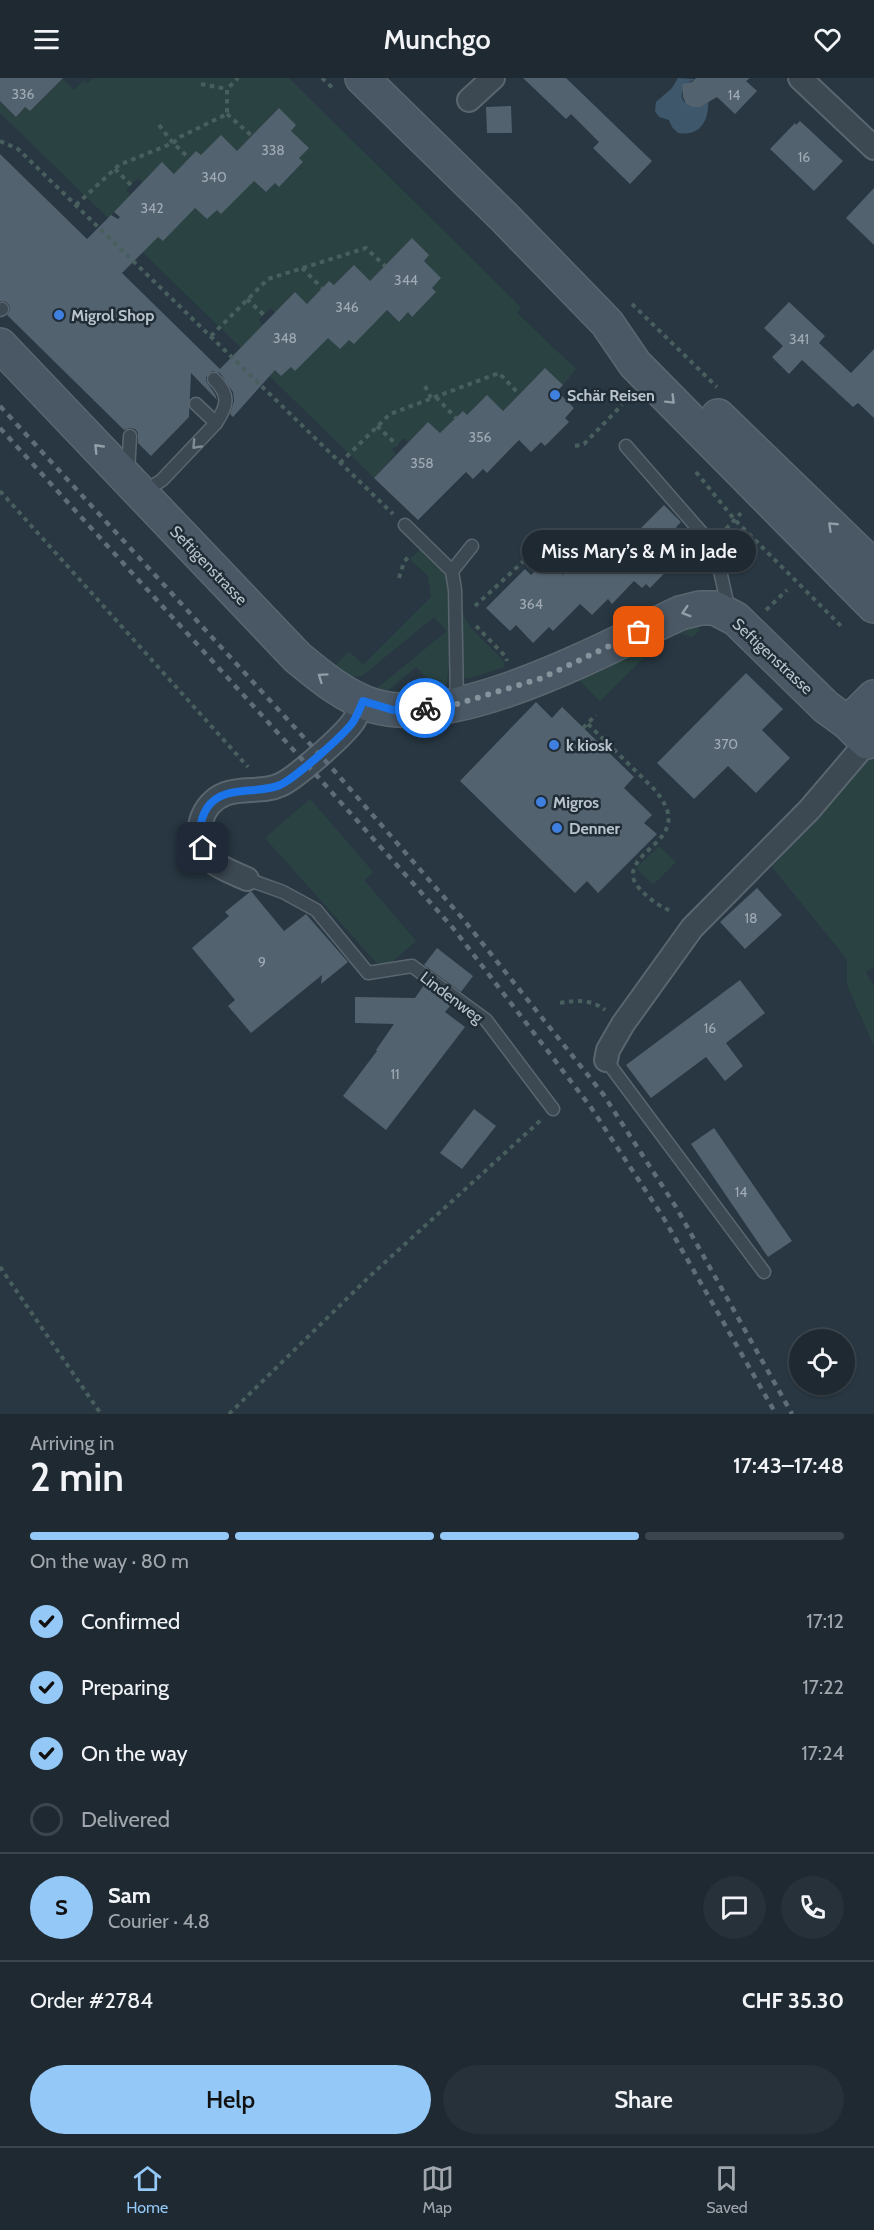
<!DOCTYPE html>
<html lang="en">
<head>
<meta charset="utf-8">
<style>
  body { margin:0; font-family:Cabin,sans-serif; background:#26313a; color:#f1f3f6; height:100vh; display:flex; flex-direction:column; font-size:22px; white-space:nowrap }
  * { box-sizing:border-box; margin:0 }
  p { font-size:20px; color:#a1a6ac }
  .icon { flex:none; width:33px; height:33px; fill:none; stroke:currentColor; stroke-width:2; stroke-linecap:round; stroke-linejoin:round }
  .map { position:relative; height:1336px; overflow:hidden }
  .panel { display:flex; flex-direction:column; background:#1e2932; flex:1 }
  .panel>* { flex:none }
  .tools { position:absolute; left:789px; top:1251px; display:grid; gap:12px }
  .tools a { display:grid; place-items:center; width:66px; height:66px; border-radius:50%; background:#1e2932; box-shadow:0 2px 4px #0004,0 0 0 2px #3c454d; font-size:30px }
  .pin { position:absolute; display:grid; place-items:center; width:51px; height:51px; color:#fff; margin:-26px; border-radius:12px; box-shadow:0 3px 9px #0006 }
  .courier { position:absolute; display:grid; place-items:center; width:60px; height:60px; margin:-30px; border:4px solid #1a73e8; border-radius:50%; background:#fff; color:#222; box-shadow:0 2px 8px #0007 }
  .bubble { position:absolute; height:42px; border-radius:21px; background:#1e2932; box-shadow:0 2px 4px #0004,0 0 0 2px #3c454d; font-size:20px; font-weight:600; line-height:42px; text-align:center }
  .summary em { font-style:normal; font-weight:600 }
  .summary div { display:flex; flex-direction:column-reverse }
  .summary { display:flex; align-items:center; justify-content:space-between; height:102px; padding:0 30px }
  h1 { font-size:39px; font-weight:600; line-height:45px }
  .bar { display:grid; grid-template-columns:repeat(4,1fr); gap:9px 6px; align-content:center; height:72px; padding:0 30px }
  .bar i { height:8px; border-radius:4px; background:#3c454d }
  .bar .active { background:#94c8f6 }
  .bar p { grid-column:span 4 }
  .line { display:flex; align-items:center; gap:15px; padding:0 30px; border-top:2px solid #3c454d }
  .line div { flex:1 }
  .round { display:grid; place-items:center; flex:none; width:63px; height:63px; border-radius:32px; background:#26313a }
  ol { padding:0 30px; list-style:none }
  li { display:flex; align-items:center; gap:18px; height:66px }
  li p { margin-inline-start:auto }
  li .icon { padding:6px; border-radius:50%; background:#94c8f6; color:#111; stroke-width:4 }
  li:last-child { color:#a1a6ac }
  li i { width:33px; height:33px; border:3px solid #3c454d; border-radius:50% }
  .cta { display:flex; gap:12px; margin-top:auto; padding:12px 30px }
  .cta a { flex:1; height:69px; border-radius:36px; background:#94c8f6; color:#111; font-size:24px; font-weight:600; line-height:69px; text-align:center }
  .cta a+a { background:#26313a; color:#f1f3f6 }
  header { display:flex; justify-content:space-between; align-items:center; height:78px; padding:0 30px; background:#1e2932; font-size:27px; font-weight:600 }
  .tabs { display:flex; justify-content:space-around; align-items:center; height:84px; border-top:2px solid #3c454d; background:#1e2932; font-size:16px; color:#a1a6ac }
  .tabs a { display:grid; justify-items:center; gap:3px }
  .tabs .active { color:#94c8f6 }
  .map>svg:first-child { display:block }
  .green { fill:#2a4342 }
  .water { fill:#3e576a }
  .building { fill:#53626f }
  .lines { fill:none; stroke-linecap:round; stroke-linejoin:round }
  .lane-casing { stroke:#5a666f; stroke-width:15 }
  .street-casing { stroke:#5a666f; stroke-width:26 }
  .secondary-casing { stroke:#5a666f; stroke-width:36 }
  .path { stroke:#485f5e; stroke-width:4; stroke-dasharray:4.5 4.5; stroke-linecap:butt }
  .lane { stroke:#3c4852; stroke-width:12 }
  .street { stroke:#3c4852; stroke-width:22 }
  .secondary { stroke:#4a5865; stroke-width:33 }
  .rail { stroke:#5e6d79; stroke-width:4.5; stroke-dasharray:6 6; stroke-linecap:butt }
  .oneway { stroke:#929ea8 }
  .oneway2 { stroke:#818c95 }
  .done { stroke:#86929c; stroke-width:6; stroke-dasharray:0 10.8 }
  .route { stroke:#1a73e8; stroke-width:8 }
  .shop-dot { fill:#3f7fe0; stroke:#202d37; stroke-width:2 }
  .labels { text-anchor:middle; stroke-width:5; stroke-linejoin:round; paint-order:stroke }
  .number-label { font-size:14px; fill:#a0abb5 }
  .poi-label { font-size:16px; font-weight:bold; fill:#b9c3cc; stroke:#202d37; text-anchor:start }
  .street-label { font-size:16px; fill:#b9c3cc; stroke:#202d37 }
</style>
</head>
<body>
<header><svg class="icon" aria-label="menu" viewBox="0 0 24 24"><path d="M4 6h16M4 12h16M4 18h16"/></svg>Munchgo<svg class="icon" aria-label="heart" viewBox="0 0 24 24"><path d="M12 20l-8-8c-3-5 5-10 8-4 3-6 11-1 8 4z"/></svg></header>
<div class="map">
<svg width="874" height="1336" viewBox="0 0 874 1336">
  <rect width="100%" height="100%" fill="#283742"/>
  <g class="green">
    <polygon points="62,0 74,12 84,2 88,5 93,0 289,0 521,229 517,235 576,291 563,307 545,290 503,333 487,317 467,337 462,333 451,345 445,360 428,344 408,364 404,360 392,371 396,376 374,400 258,287 264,281 281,298 291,289 295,293 324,255 340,271 382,228 398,244 408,234 412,238 436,215 432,210 441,200 424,183 429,177 412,161 370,203 334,207 329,203 311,230 296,215 275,235 271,230 259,242 263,247 241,270 125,157 158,159 163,163 191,125 207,141 249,98 265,114 275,105 280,108 303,85 299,80 308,70 291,53 296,47 279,31 237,73 221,58 179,100 163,85 143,105 138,100 126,112 131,117 108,140 0,35 0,23 16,39 25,29 30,33"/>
    <polygon points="421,471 447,497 449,588 446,608 437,615 423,615 431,604 416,589 386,614 376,611 447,553 434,539 362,598 348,599 334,589 349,573 363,587 431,519 428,498 410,481"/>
    <path d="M460,531L471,550L503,582L505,589L466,601C456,587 460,550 460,531Z"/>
    <polygon points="699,547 699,553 692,559 671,553 600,623 579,602 579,597 677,548"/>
    <polygon points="874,671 874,889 866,894 874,908 874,968 847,907 847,881 772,789"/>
    <polygon points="310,721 373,794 364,802 416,863 383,892 265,760"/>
    <polygon points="659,768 676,784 653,807 636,790"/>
  </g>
  <path class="water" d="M678,0L695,1C691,4 686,4 684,9C675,25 694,33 706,25L708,19C710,40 702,59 678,55L672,49L669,42L659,39L655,33L656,24L672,10Z"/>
  <g class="building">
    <polygon points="0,0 63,0 30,33 25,29 16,39 0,23"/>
    <polygon points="523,0 566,0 652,83 630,106 593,70 599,64 571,36 566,41"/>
    <polygon points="696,0 750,0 746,3 757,13 735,36 717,19 700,29 693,29 686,26 683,19 682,6 692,4"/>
    <polygon points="511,28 512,55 487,55 486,29"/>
    <polygon points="279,30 296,47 291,53 309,70 299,80 303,84 279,109 275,105 266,114 254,103 221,136 217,132 207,141 195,130 163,163 158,159 122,195 220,291 295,214 307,226 329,203 334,207 354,187 370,203 412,160 429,177 424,183 441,200 432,210 436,214 412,239 408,234 399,244 387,232 354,266 349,262 340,271 328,260 295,293 291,289 281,298 275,292 233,339 230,336 234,323 233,314 220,295 212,293 206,299 206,303 215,316 217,322 191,295 189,339 151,378 138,365 138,355 135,351 130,350 124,352 7,237 10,232 9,227 6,224 0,223 0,76 87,161 111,137 118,141 120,139 114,134 162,84 174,96 196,73 201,77 221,57 237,73"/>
    <polygon points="800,43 843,83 814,113 770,71 795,45 796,47"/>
    <polygon points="874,110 874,167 846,140"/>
    <polygon points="789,224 825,258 819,265 851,295 874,271 874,340 858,325 853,329 802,282 789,296 772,279 783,268 764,250"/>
    <polygon points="545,290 563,307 557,313 574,330 565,340 569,344 545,368 541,364 531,374 519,362 487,395 483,391 473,401 466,394 418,442 374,400 428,344 440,355 463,333 467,337 487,317 503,333"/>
    <polygon points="664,427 681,444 676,449 693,466 650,510 646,506 642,510 634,503 612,526 608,521 592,537 580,526 553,553 549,549 533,565 516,547 510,553 486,530 525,491 531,497 547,481 563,497 606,453 622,469"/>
    <polygon points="746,595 783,631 762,652 790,680 756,715 728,688 694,721 657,685"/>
    <polygon points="536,624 552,640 562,629 634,699 624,710 652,737 644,745 657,756 598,815 587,803 575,815 460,703"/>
    <polygon points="757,810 782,837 745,871 720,844"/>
    <polygon points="251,813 284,853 306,836 348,884 321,906 322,897 251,955 228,928 235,922 192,870 229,838 225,834"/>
    <polygon points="437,870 473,898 461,914 424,887"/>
    <polygon points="740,902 765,935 726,965 743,988 725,1003 706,979 651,1020 626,987"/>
    <polygon points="424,907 451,927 445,934 465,949 386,1052 343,1018 377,973 376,972 394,946 355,945 355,919 415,920"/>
    <polygon points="474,1031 496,1048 462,1091 440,1075"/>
    <polygon points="714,1050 792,1163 768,1179 691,1066"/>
  </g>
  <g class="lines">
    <defs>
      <g id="lane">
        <polyline points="0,232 2,231"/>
        <polyline points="196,326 216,345"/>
        <polyline points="626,368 715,470 729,533"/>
        <polyline points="128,394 130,358"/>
        <path d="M142,415L162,402L216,345C228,327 230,317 214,301"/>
        <polyline points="405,447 452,493 455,512 457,624"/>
        <polyline points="452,493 472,468"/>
        <polyline points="247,801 283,814 316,832 368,895 412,888 486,942 553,1031"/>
        <polyline points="606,982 764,1194"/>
      </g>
      <g id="street">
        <polyline points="800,0 874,70"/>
        <polyline points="469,22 493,0"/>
        <path d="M247,801C234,795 216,789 207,778C191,756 202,725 225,716C243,709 263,715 280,707C296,700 343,658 353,644C357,638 360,630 363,623"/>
        <polyline points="606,982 608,972 623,946 692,850 809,732 867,664"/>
      </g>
      <g id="secondary">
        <polyline points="362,0 505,140 607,245 635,286 874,528"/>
        <path d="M0,267L297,579C320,598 345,619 374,628C457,652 605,570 680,535L700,530H715L736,541L826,629L848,645L867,664L874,657"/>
        <polyline points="718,338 874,489"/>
        <polyline points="848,645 874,619"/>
      </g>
    </defs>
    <use href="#lane" class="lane-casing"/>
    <use href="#street" class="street-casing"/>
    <use href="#secondary" class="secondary-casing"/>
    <g class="path">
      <polyline points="322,0 335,12"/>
      <polyline points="201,6 227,11"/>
      <polyline points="227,36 252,58"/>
      <polyline points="159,47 173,65 189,80"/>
      <polyline points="0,63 18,71 393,436"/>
      <polyline points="115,91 131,107"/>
      <polyline points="76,127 119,87 173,65 180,59 227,36 227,11 238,0"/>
      <polyline points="302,190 322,210"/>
      <polyline points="247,221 264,237"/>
      <polyline points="632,226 717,309"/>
      <polyline points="211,258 268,201 366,170 385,188"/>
      <polyline points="425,308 431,320"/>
      <polyline points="436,319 456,340"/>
      <polyline points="377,348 397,367"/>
      <polyline points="575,368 584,366 622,327"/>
      <polyline points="340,385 390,336 499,295 519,316"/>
      <polyline points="696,394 735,442 843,550"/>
      <polyline points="0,413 248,689"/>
      <polyline points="726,451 741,435"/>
      <polyline points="531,477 541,487"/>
      <polyline points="399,500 404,484 410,477"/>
      <polyline points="475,528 539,469 570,467 587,451 597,462"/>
      <polyline points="766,532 787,512"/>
      <polyline points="476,548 506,579 507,583"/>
      <path d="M588,646L657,714C664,725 672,735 667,749C661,770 617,785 639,810C649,821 659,828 673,834"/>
      <polyline points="583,650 596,637"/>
      <path d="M560,925C576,922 591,921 605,932"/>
      <polyline points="0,1189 101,1336"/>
      <polyline points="229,1336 370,1198 541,1042"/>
    </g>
    <use href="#lane" class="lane"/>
    <use href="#street" class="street"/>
    <use href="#secondary" class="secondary"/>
    <g class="rail">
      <polyline points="0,328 331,689 463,841 603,1016 676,1129 792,1336"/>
      <polyline points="0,350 319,700 453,850 590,1028 663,1139 776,1336"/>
    </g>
  </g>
  <defs><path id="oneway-chevron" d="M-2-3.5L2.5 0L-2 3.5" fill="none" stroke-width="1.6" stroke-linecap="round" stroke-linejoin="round" transform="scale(1.5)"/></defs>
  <g class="oneway">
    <use href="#oneway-chevron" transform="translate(671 322) rotate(45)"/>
    <use href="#oneway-chevron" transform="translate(98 370) rotate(-134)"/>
    <use href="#oneway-chevron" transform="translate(832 448) rotate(-136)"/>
    <use href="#oneway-chevron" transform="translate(686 534) rotate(163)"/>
    <use href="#oneway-chevron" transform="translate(322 599) rotate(-145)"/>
  </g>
  <use class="oneway2" href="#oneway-chevron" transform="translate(196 367) rotate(133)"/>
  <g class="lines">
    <polyline class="done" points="425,630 457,626 542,600 639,554"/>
    <path class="route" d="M203,770C199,755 199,743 207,730C223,706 257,717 280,707C295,700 343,658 353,644C357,638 360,630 363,623L393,632L425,630"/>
  </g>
  <g class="shop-dot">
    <circle cx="59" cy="237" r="6"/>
    <circle cx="555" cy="317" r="6"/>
    <circle cx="554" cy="667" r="6"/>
    <circle cx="541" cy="724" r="6"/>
    <circle cx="557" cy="750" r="6"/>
  </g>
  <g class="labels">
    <g class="number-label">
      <text x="23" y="21">336</text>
      <text x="734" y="22">14</text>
      <text x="273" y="77">338</text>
      <text x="804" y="84">16</text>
      <text x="214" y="104">340</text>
      <text x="152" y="135">342</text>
      <text x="406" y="207">344</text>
      <text x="347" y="234">346</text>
      <text x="285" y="265">348</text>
      <text x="799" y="266">341</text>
      <text x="480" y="364">356</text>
      <text x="422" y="390">358</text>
      <text x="531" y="531">364</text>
      <text x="726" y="671">370</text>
      <text x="751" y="845">18</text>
      <text x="262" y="889">9</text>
      <text x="710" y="955">16</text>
      <text x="395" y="1001">11</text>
      <text x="741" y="1119">14</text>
    </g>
    <g class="poi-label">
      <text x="71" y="243">Migrol Shop</text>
      <text x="567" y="323">Schär Reisen</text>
      <text x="566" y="673">k kiosk</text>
      <text x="553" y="730">Migros</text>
      <text x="569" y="756">Denner</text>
    </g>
    <g class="street-label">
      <text transform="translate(209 487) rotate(46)" y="6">Seftigenstrasse</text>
      <text transform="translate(773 578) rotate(43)" y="6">Seftigenstrasse</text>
      <text transform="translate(452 919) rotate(37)" y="6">Lindenweg</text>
    </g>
  </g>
</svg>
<div class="tools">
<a><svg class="icon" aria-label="locate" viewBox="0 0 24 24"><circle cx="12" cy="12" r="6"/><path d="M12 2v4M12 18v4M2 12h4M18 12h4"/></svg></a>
</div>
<div class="pin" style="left:639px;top:554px;background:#ea580c"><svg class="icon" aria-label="bag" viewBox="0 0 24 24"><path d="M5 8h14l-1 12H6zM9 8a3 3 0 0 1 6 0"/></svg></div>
<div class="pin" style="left:203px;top:770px;background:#1f2937"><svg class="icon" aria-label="home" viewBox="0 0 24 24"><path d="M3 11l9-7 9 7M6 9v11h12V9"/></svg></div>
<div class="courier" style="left:425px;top:630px"><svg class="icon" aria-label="bike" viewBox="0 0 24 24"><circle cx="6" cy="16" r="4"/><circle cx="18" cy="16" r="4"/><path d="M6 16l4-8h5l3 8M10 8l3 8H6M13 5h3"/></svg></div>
<div class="bubble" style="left:522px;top:452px;width:234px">Miss Mary’s &amp; M in Jade</div>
</div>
<section class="panel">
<div class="summary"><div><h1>2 min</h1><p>Arriving in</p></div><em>17:43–17:48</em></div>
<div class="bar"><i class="active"></i><i class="active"></i><i class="active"></i><i></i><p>On the way · 80 m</p></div>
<ol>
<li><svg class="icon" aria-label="check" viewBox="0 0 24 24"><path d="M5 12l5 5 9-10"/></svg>Confirmed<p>17:12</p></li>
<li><svg class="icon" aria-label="check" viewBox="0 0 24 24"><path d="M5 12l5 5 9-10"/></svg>Preparing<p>17:22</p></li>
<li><svg class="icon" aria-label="check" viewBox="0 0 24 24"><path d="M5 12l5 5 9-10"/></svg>On the way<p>17:24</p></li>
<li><i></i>Delivered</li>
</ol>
<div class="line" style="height:108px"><b class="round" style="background:#94c8f6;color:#111">S</b><div><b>Sam</b><p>Courier · 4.8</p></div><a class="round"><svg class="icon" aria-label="chat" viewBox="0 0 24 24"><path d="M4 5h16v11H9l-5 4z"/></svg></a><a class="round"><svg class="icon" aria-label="phone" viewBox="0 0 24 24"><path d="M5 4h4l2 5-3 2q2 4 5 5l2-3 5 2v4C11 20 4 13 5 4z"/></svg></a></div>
<div class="line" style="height:78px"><div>Order #2784</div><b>CHF 35.30</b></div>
<div class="cta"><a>Help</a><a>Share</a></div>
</section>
<nav class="tabs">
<a class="active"><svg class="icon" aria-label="home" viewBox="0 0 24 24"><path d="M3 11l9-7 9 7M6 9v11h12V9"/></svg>Home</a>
<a><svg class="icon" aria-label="map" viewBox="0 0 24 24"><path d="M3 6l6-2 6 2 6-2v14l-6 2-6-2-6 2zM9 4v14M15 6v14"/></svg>Map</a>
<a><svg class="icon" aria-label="saved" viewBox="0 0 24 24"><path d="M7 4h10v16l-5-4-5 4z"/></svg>Saved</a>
</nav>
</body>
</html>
